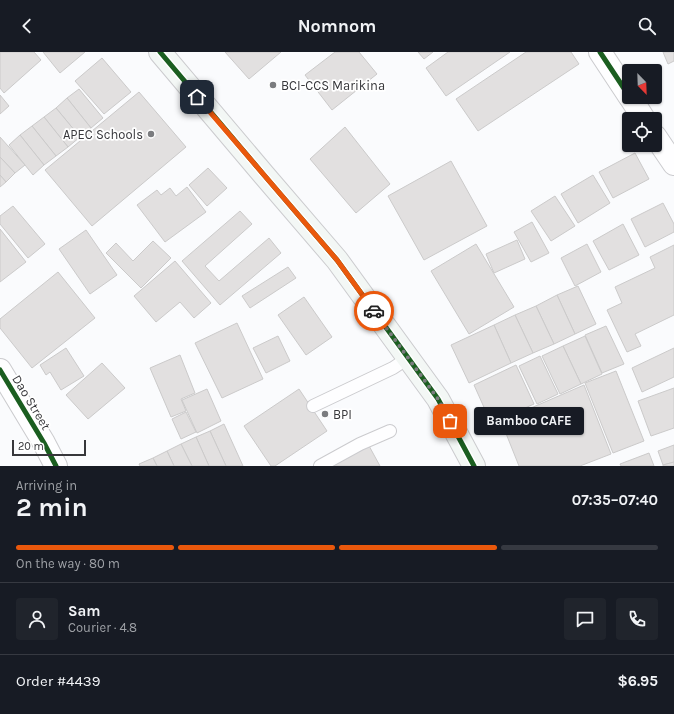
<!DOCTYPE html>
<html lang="en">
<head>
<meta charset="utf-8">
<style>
  body { margin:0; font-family:Karla,sans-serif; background:#20242c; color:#f1f3f6; height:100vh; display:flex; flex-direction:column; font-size:15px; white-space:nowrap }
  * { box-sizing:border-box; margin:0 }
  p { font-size:13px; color:#9ea1a6 }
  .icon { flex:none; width:22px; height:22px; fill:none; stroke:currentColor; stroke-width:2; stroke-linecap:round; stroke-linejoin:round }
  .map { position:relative; height:414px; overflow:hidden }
  .side { display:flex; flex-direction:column; background:#171b24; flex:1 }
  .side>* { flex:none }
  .needle { width:26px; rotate:157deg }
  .buttons { position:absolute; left:622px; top:12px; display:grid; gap:8px }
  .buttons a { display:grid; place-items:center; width:40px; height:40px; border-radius:4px; background:#171b24; box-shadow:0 1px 3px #0004; font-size:20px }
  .scale { position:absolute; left:12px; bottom:10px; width:74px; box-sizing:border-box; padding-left:4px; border:2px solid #37373b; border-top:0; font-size:11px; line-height:14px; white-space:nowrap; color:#37373b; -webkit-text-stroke:3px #fff; paint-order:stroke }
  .pin { position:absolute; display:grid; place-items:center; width:34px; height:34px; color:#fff; margin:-17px; border-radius:8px; box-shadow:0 2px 6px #0006 }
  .courier { position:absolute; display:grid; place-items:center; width:40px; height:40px; margin:-20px; border:3px solid #ea580c; border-radius:50%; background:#fff; color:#222; box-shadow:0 1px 5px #0007 }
  .bubble { position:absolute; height:28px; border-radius:4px; background:#171b24; box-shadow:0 1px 3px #0004; font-size:13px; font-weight:700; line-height:28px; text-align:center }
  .head em { font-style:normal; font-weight:700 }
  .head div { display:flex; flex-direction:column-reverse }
  .head { display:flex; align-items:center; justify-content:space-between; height:68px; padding:0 16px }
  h1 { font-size:26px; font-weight:700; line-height:30px }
  .bar { display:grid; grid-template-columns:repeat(4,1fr); gap:6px 4px; align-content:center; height:48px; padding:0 16px }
  .bar i { height:5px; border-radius:3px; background:#363941 }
  .bar .selected { background:#ea580c }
  .bar p { grid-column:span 4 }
  .line { display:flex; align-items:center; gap:10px; padding:0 16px; border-top:1px solid #363941 }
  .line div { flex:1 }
  .round { display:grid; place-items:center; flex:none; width:42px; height:42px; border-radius:4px; background:#20242c }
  header { display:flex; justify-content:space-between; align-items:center; height:52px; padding:0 16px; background:#171b24; font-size:18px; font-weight:700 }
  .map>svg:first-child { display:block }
  .building { fill:#e2e0e0; stroke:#cbcaca }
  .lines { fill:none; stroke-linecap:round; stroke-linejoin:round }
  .lane-casing { stroke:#cbcbce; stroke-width:14 }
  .street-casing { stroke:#cbcbce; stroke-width:24 }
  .secondary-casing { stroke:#cbcbce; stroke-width:24 }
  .lane { stroke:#fefeff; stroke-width:12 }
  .street { stroke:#fefeff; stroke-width:22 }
  .secondary { stroke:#f3f7f5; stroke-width:22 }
  .cycleway-casing { stroke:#fff; stroke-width:8 }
  .cycleway { stroke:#1b5e20; stroke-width:5 }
  .done { stroke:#7b7c7f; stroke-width:4; stroke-dasharray:0 7.2 }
  .route { stroke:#ea580c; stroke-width:5 }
  .poi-dot { fill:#7b7c7f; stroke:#fff; stroke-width:1.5 }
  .labels { text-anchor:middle; stroke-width:3.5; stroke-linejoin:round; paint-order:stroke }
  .poi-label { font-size:13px; fill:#37373b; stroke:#fff; text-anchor:start }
  .street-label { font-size:13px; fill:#37373b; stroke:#fff }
</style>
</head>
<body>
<header><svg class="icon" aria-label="back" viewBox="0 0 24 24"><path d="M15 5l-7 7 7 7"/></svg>Nomnom<svg class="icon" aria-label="search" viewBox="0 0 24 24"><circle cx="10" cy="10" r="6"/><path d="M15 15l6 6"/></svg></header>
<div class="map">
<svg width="674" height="414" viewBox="0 0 674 414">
  <rect width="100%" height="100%" fill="#fafbfd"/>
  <g class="building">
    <polygon points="0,0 34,0 41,8 4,41 0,36"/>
    <polygon points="43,0 85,0 60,21"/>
    <polygon points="225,0 281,0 249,27"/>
    <polygon points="335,0 359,0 377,22 332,58 305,23"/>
    <polygon points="418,0 433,0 424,7"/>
    <polygon points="448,0 510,0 446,44 426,16"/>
    <polygon points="526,0 571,0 579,12 478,79 456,47"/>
    <polygon points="663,0 674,0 674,9 668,12"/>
    <polygon points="102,6 131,40 104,62 75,29"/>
    <polygon points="79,37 103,66 91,76 67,46"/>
    <polygon points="139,40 186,95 92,174 45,118"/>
    <polygon points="0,43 9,54 0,62"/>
    <polygon points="67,46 91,76 80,85 56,56"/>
    <polygon points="56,56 80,85 68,95 44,65"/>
    <polygon points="44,65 68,95 56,104 32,74"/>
    <polygon points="32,74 56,104 44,113 20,83"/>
    <polygon points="345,75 390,132 356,161 310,107"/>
    <polygon points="20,83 44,113 33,123 9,93"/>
    <polygon points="0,85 25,113 15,121 0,105"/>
    <polygon points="635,101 649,127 613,146 599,120"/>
    <polygon points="0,105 15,121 6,130 0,123"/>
    <polygon points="451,109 487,174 424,208 388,144"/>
    <polygon points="208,116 227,136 207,154 189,133"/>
    <polygon points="0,123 6,130 0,135"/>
    <polygon points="593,123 610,151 578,171 561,142"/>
    <polygon points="187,135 206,160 165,190 137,153 157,138 161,143 170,136 176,144"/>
    <polygon points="555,144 575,174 551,189 531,159"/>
    <polygon points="663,151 674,172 674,180 645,195 631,167"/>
    <polygon points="13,154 45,192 28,206 0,172 0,164"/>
    <polygon points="240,159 252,172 205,214 219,229 269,186 281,201 220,253 182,209"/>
    <polygon points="532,170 549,201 531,210 514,180"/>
    <polygon points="623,172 639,203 609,218 593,189"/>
    <polygon points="0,177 26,210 0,230"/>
    <polygon points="86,178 117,223 90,242 59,197"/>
    <polygon points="517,188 525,207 494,221 486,202"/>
    <polygon points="153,189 171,206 141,236 106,201 116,191 133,209"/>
    <polygon points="476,192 514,255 469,282 431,219"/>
    <polygon points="587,192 601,220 575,234 561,206"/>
    <polygon points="674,193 674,263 635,282 641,294 627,300 607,258 622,251 615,235 655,216 650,205"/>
    <polygon points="175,209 211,251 194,266 180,250 156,270 134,244"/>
    <polygon points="288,215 296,226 250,256 242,244"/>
    <polygon points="58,220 95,266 32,316 0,276 0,267"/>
    <polygon points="578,234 596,272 575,282 557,243"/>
    <polygon points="557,243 575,282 554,292 536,254"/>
    <polygon points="304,245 332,285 306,303 278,263"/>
    <polygon points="536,254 554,292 533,301 515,263"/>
    <polygon points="515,263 533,301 511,311 494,273"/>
    <polygon points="237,271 263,327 222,346 195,291"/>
    <polygon points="494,273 511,311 469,331 451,293"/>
    <polygon points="606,274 624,312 602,321 585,283"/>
    <polygon points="278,284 290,309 266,321 253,296"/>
    <polygon points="585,284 602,322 581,332 563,294"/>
    <polygon points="563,294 581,332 560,342 542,304"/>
    <polygon points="66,296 84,324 61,338 50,320 46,323 40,313"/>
    <polygon points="674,296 674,325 642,340 632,316"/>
    <polygon points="180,303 195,341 181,347 186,359 171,365 150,316"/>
    <polygon points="540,304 558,342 537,352 519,314"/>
    <polygon points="102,311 125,336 88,367 66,343"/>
    <polygon points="516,313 534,352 491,371 474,333"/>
    <polygon points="616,319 644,389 613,401 585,331"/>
    <polygon points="584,333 611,402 580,414 519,414 501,369"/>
    <polygon points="674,336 674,376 651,384 638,349"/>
    <polygon points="207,337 221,369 197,381 182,348"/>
    <polygon points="299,337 327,379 275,414 271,414 244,374"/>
    <polygon points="186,360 196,380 181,387 172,367"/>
    <polygon points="224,372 243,414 226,414 210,379"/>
    <polygon points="210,379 226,414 209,414 196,385"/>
    <polygon points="196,385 209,414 192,414 181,392"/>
    <polygon points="181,392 192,414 174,414 167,399"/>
    <polygon points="368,392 380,414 333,414"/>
    <polygon points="674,393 674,410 663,413 658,399"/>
    <polygon points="167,399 174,414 157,414 153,406"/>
    <polygon points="649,401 654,414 621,414 620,412"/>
    <polygon points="153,406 157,414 140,414 139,412"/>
    <polygon points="674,410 674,414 663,414 663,413"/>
  </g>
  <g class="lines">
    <defs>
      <g id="lane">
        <polyline points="313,354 393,316 408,306"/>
        <polyline points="320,414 360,392 390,379"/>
      </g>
      <g id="street">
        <polyline points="600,0 629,44"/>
        <polyline points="630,45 644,67"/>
        <polyline points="655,84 674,112"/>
        <polyline points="0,318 44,391 56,414"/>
      </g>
      <polyline id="secondary" points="160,0 264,123 337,208 438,347 474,414"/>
    </defs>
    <use href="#lane" class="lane-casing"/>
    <use href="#street" class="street-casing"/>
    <use href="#secondary" class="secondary-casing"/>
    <use href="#lane" class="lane"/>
    <use href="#street" class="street"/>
    <use href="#secondary" class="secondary"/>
    <defs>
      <g id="cycleway">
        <polyline points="160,0 264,123 337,208 438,347 474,414"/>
        <polyline points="600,0 629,44"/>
        <polyline points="0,318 44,391 56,414"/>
      </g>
    </defs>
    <use href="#cycleway" class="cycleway-casing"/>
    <use href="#cycleway" class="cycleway"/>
  </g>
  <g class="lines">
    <polyline class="done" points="374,259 438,347 450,369"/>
    <polyline class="route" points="197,45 337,208 374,259"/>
  </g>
  <g class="poi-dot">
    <circle cx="273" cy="33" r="4"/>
    <circle cx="151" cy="82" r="4"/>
    <circle cx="325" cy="362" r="4"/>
  </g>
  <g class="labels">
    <g class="poi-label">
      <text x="281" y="38">BCI-CCS Marikina</text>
      <text x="143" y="87" text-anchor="end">APEC Schools</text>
      <text x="333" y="367">BPI</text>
    </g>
    <g class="street-label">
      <text transform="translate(32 350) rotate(59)" y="5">Dao Street</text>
    </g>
  </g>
</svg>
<div class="buttons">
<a><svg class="needle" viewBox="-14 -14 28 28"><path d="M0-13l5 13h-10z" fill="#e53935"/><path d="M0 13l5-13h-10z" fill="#9ea1a6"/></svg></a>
<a><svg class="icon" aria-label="locate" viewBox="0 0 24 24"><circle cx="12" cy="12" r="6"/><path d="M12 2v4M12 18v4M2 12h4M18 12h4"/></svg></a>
</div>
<div class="scale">20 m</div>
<div class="pin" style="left:450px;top:369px;background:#ea580c"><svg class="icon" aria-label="bag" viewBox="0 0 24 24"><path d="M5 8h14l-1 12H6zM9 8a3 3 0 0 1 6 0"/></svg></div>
<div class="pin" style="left:197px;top:45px;background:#1f2937"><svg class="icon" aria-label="home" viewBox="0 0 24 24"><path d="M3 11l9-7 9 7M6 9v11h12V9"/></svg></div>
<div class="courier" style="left:374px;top:259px"><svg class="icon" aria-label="car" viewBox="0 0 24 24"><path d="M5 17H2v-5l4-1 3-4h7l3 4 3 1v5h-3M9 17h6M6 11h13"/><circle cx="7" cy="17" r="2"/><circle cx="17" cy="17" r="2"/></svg></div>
<div class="bubble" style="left:474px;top:355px;width:110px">Bamboo CAFE</div>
</div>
<section class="side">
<div class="head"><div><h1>2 min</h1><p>Arriving in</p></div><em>07:35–07:40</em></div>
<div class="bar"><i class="selected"></i><i class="selected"></i><i class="selected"></i><i></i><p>On the way · 80 m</p></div>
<div class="line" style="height:72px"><a class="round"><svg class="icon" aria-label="person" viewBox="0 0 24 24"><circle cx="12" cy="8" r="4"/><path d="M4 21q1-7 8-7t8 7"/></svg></a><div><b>Sam</b><p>Courier · 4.8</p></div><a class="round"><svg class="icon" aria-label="chat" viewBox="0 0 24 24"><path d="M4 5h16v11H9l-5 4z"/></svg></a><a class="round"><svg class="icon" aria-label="phone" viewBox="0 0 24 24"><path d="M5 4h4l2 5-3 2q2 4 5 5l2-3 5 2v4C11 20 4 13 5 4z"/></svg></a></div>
<div class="line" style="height:52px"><div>Order #4439</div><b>$6.95</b></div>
</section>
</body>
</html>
